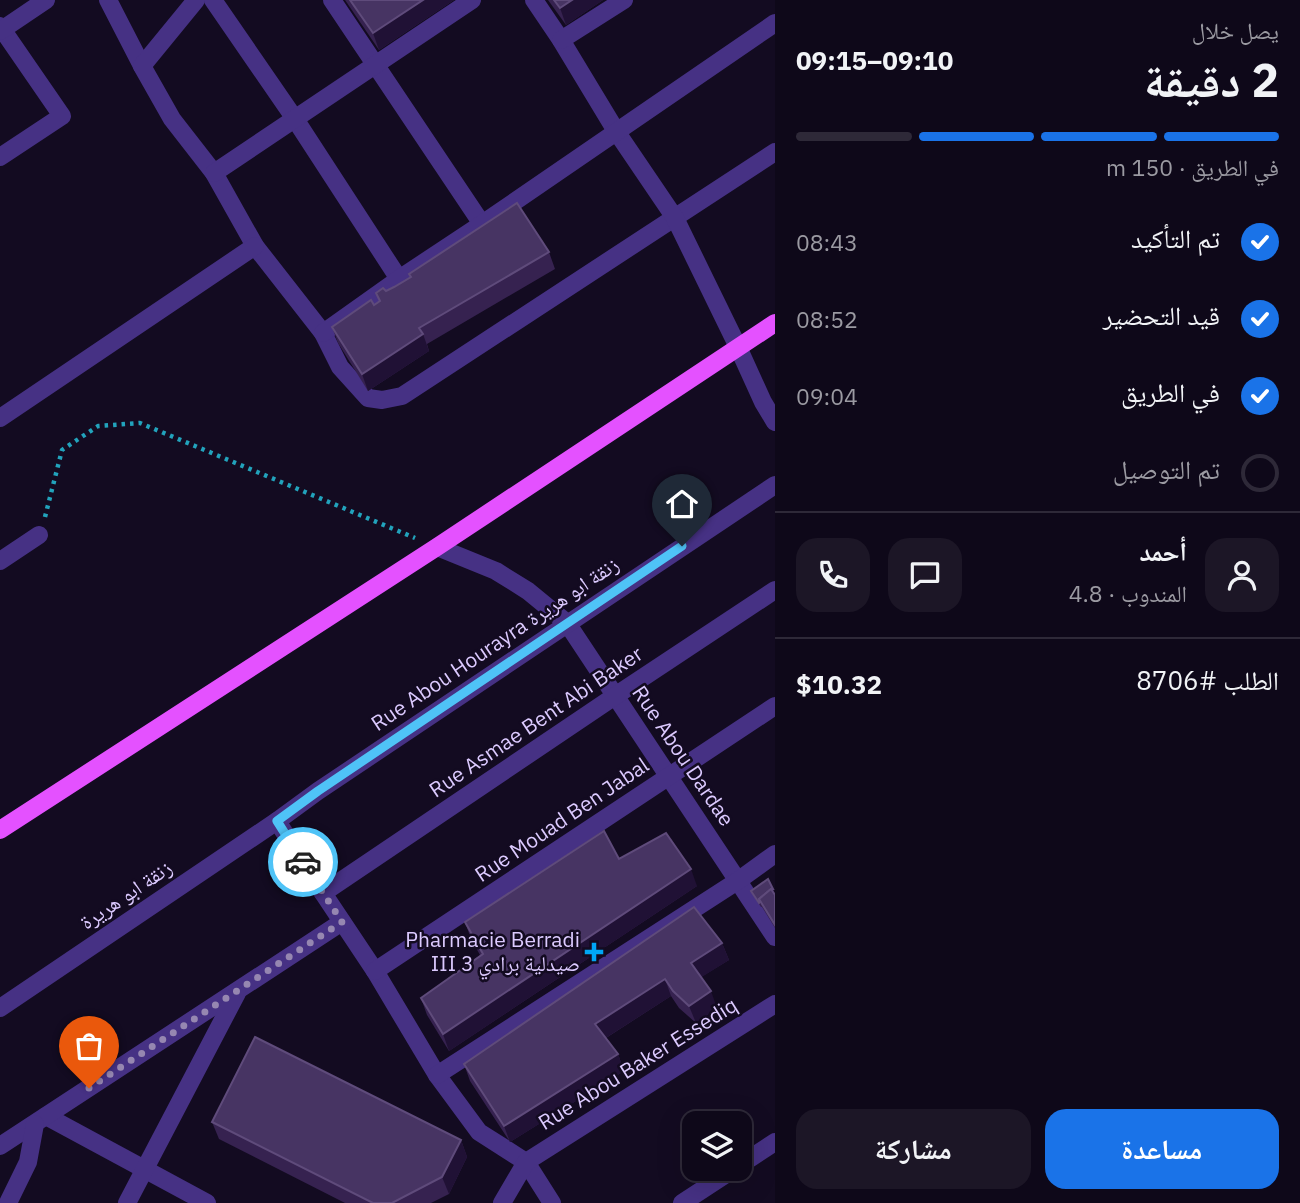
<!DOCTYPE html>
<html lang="ar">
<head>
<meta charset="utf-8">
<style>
  body { margin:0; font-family:"IBM Plex Sans","Noto Naskh Arabic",sans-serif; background:#1c1626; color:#f1f3f6; direction:rtl; height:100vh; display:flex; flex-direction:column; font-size:26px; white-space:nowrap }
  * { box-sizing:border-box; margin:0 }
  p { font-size:23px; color:#9b9aa2 }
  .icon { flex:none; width:38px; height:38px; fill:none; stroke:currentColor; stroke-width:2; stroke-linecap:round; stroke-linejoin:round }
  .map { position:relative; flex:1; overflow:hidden; direction:ltr }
  .drawer { display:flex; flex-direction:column; background:#0e0819; width:525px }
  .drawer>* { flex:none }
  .fabs { position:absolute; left:682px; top:1111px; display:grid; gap:14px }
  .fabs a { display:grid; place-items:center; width:70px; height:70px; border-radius:14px; background:#0e0819; box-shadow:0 7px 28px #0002,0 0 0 2px #2e2938; font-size:35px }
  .pin { position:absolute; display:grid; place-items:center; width:60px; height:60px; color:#fff; margin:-72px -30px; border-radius:50% 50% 50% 0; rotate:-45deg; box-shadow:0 0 7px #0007 }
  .pin .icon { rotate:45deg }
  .courier { position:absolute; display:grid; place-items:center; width:70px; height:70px; margin:-35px; border:5px solid #4fc3f7; border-radius:50%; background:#fff; color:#222; box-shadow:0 2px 9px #0007 }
  .headline em { font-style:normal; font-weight:700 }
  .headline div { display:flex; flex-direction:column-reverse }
  .headline { display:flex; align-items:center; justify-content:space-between; height:119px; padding:0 21px }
  h1 { font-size:46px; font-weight:700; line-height:52px }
  .bar { display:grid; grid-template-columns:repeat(4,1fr); gap:10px 7px; align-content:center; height:84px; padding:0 21px }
  .bar i { height:9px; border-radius:5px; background:#2e2938 }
  .bar .active { background:#1a73e8 }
  .bar p { grid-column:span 4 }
  .line { display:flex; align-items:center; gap:18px; padding:0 21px; border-top:2px solid #2e2938 }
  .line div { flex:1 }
  .round { display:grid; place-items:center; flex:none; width:74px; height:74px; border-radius:21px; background:#1c1626 }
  ol { padding:0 21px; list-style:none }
  li { display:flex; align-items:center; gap:21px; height:77px }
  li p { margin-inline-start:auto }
  li .icon { padding:7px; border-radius:50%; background:#1a73e8; color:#fff; stroke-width:4 }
  li:last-child { color:#9b9aa2 }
  li i { width:38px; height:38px; border:4px solid #2e2938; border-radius:50% }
  .cta { display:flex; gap:14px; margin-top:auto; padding:14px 21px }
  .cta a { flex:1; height:80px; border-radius:21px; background:#1a73e8; color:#fff; font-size:28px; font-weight:700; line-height:80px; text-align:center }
  .cta a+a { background:#1c1626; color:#f1f3f6 }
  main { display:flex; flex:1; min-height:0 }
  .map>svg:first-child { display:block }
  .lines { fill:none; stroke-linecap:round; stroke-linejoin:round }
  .path { stroke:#22a3bc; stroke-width:4.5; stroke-dasharray:3.5 5; stroke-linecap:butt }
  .minor { stroke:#463184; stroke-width:18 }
  .primary { stroke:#e451ff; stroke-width:18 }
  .wall { fill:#362250 }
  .shaded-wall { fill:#201135 }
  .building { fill:#473463; stroke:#5f4b7b; stroke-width:2 }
  .done { stroke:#9687b1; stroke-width:7; stroke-dasharray:0 12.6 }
  .route { stroke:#4fc3f7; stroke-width:9 }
  .poi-dot { fill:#00a6f5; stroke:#130b21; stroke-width:2.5 }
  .labels { text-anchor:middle; stroke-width:5; stroke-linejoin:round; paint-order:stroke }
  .street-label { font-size:21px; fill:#dccaff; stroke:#130b21 }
  .poi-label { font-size:21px; fill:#dccaff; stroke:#130b21; text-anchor:end }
</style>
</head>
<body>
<main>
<section class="drawer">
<div class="headline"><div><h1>2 دقيقة</h1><p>يصل خلال</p></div><em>09:10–09:15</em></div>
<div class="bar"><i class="active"></i><i class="active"></i><i class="active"></i><i></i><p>في الطريق · 150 m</p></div>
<ol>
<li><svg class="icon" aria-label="check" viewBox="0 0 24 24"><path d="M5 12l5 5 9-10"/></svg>تم التأكيد<p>08:43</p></li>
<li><svg class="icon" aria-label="check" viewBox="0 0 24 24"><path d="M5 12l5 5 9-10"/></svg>قيد التحضير<p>08:52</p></li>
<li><svg class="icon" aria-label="check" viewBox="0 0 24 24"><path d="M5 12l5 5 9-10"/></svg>في الطريق<p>09:04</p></li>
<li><i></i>تم التوصيل</li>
</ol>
<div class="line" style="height:126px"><a class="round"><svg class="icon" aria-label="person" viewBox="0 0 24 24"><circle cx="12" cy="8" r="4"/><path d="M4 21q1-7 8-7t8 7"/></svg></a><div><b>أحمد</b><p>المندوب · 4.8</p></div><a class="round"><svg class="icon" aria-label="chat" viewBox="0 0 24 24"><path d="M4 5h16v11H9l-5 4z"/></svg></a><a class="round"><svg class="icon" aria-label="phone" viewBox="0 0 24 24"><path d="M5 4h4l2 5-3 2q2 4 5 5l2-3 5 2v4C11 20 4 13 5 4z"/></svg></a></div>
<div class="line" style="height:91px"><div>الطلب #8706</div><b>$10.32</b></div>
<div class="cta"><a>مساعدة</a><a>مشاركة</a></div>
</section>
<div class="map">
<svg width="775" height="1203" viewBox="0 0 775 1203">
  <rect width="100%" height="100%" fill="#130b21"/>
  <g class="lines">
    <polyline class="path" points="45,517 62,450 98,426 140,423 415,538"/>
    <g class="minor">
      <polyline points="108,0 142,66"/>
      <polyline points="196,0 142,66 172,119 214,173 255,246 323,333 340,367 368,398 382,400 402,396 775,152"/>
      <polyline points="213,0 295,119 399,279"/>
      <polyline points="332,0 482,224"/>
      <polyline points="534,0 561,40 616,131 675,218 738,347 763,402 775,422"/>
      <polyline points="0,26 62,116 0,157"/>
      <polyline points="0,31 46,0"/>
      <polyline points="561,40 624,0"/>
      <polyline points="214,173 472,0"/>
      <polyline points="323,333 399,279 482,224 775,23"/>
      <polyline points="0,418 255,246"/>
      <polyline points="437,547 496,571 528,591 567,623 775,937"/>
      <polyline points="0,561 39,535"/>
      <polyline points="277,821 323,893 375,971 437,1075 479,1132 526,1162 552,1203"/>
      <polyline points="323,893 615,696 775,590"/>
      <polyline points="375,971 775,706"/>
      <polyline points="0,1008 277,821 318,791 775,485"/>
      <polyline points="437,1075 739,880 775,854"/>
      <polyline points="46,1116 207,1203"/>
      <polyline points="0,1146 342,922"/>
      <polyline points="740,1165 775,1142"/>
      <polyline points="8,1203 28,1162 35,1124"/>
      <polyline points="127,1203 237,993"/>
      <polyline points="502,1203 526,1162 775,1004"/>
      <polyline points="682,1203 734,1169"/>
    </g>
    <polyline class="primary" points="0,830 437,547 775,323"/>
  </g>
  <g class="wall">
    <polygon points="345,0 454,0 379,50"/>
    <polygon points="548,0 603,0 566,25"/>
    <polygon points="549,252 555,269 427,344 429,351 368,391 338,343 332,327 380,301 376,293"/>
    <polygon points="619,859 697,886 449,1051 427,1015 421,998 480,955 471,939 465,922"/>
    <polygon points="773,889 775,894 775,928 762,907 761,907 753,895 751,891"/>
    <polygon points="722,943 729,960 701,977 717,1008 696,1023 679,1008 671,996 606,1038 618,1054 624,1071 510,1142 470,1081 464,1064"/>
    <polygon points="212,1122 461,1140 467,1157 449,1194 431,1203 345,1203 219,1139"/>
  </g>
  <g class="shaded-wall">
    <polygon points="423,0 454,0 379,50 373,33"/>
    <polygon points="572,0 603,0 566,25 560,8"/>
    <polygon points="423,334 429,351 368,391 362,374"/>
    <polygon points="691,869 697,886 449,1051 443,1034"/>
    <polygon points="722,943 729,960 697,980 691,963"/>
    <polygon points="665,979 671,996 601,1041 595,1024"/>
    <polygon points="711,991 717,1008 696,1023 689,1006"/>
    <polygon points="618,1054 624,1071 510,1142 504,1126"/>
    <polygon points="461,1140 467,1157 449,1194 442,1177"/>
  </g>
  <g class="building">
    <polygon points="350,0 423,0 373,33"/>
    <polygon points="554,0 572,0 560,8"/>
    <polygon points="517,203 549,252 419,328 423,334 362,374 332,327 371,300 374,305 380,301 376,293 383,288 386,291 394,287 411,277 409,274"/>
    <polygon points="604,831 619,859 666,833 691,869 443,1034 421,998 483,954 465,922"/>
    <polygon points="768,879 773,889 771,889 759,899 760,902 759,903 751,891"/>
    <polygon points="771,889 775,895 775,925 759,899"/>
    <polygon points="694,907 722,943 691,963 711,991 689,1006 673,991 665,979 595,1024 618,1054 504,1126 464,1064"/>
    <polygon points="255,1037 461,1140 442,1177 392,1203 373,1203 212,1122"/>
  </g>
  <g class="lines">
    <polyline class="done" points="89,1088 342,922 303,862"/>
    <polyline class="route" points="303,862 277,821 318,791 682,546"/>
  </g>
  <path class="poi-dot" d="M590.5 941.5h7v7h7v7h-7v7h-7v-7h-7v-7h7z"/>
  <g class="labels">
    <g class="street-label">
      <text transform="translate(495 644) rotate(-34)" y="7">Rue Abou Hourayra زنقة ابو هريرة</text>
      <text transform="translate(536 722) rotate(-34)" y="7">Rue Asmae Bent Abi Baker</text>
      <text transform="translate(683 756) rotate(56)" y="7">Rue Abou Dardae</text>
      <text transform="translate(562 820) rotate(-34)" y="7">Rue Mouad Ben Jabal</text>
      <text transform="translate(126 895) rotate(-34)" y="7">زنقة ابو هريرة</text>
      <text transform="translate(638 1064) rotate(-32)" y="7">Rue Abou Baker Essediq</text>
    </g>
    <g class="poi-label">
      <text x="580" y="947">Pharmacie Berradi<tspan x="580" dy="24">III صيدلية برادي 3</tspan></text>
    </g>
  </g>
</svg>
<div class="fabs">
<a><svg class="icon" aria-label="layers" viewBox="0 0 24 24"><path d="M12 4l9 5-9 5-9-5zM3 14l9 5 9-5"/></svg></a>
</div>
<div class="pin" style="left:89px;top:1088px;background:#ea580c"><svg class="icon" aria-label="bag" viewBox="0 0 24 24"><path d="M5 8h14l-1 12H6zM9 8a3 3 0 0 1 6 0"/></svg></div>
<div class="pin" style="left:682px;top:546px;background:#1f2937"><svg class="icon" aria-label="home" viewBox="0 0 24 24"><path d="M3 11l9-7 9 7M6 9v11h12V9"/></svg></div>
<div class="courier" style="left:303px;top:862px"><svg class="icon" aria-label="car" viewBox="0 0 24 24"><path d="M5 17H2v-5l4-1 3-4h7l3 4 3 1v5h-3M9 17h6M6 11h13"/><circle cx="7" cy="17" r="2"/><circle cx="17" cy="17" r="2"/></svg></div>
</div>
</main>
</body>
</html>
